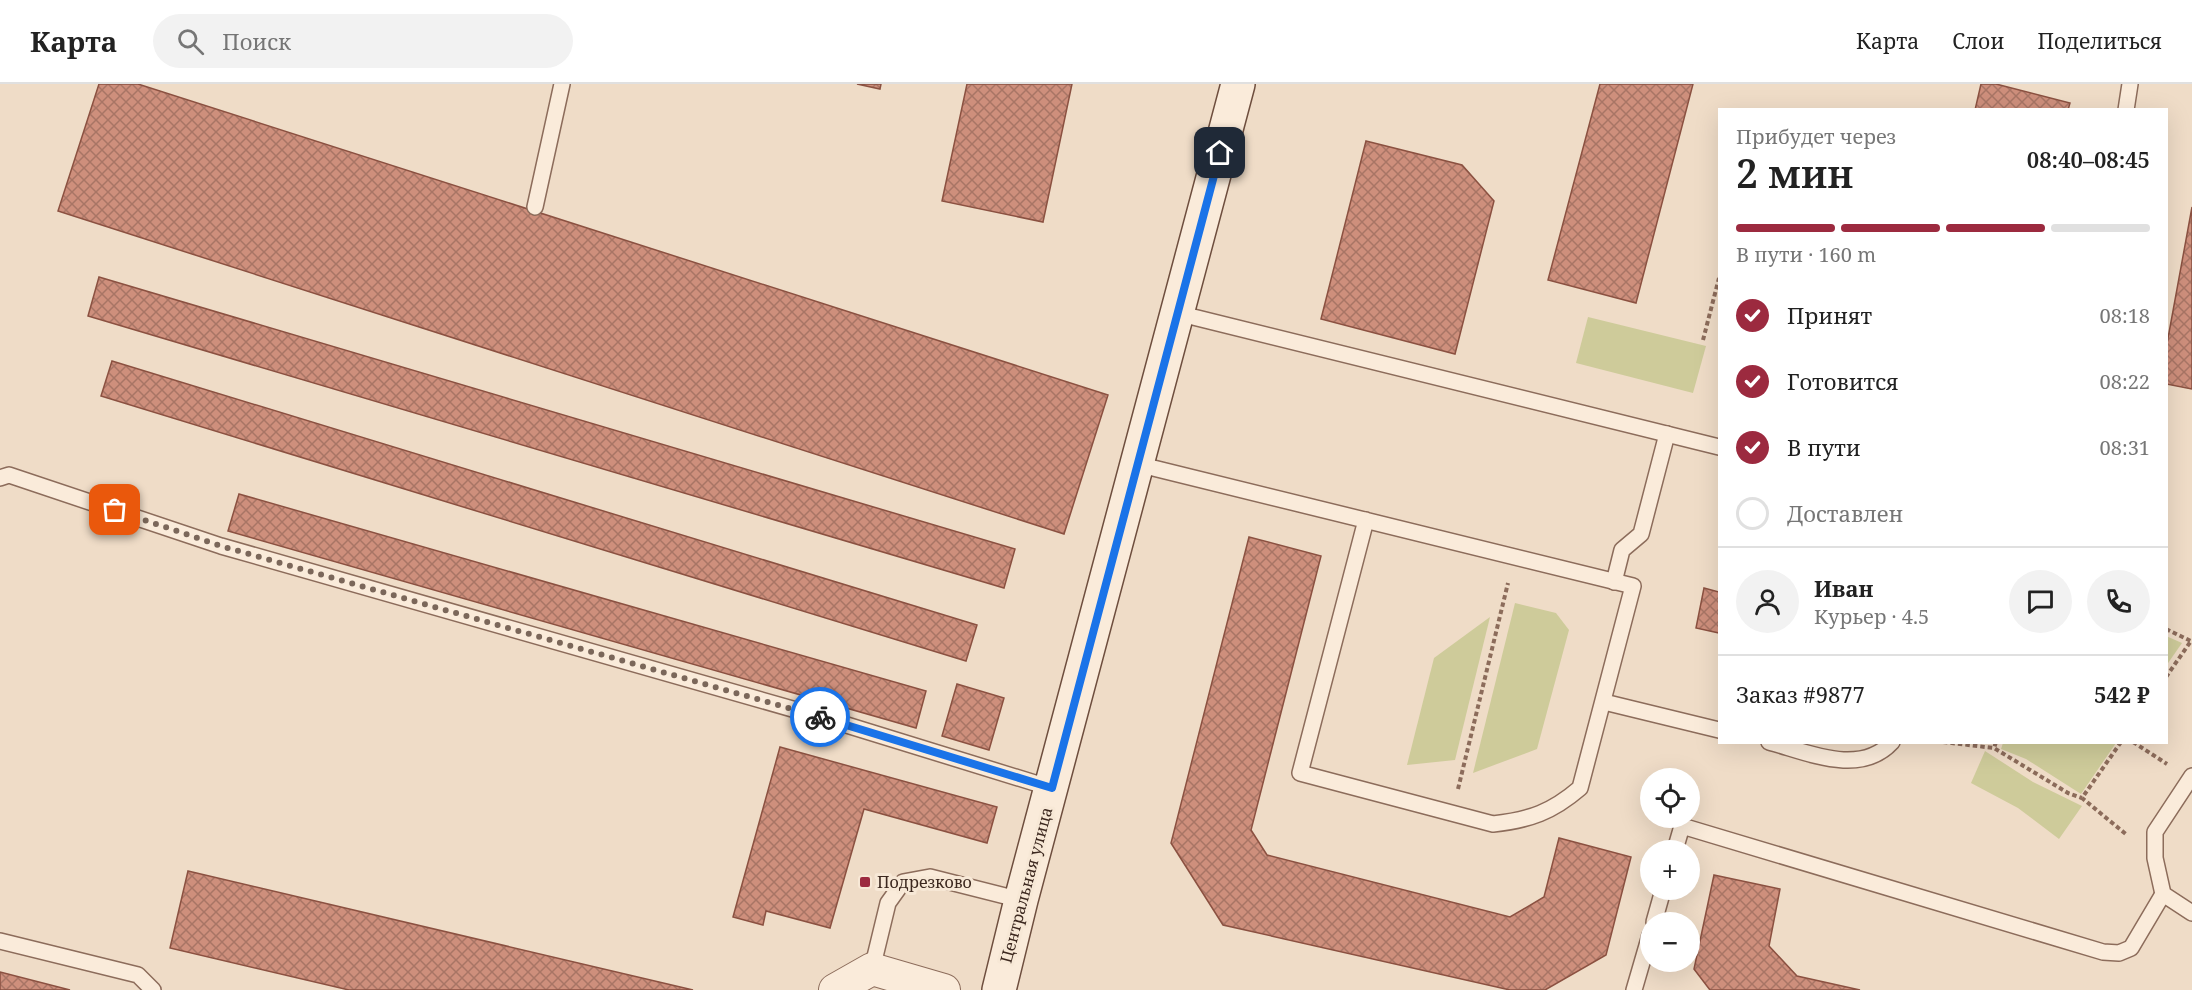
<!DOCTYPE html>
<html lang="ru">
<head>
<meta charset="utf-8">
<style>
  body { margin:0; font-family:"Noto Serif",serif; background:#f2f2f2; color:#222; height:100vh; display:flex; flex-direction:column; font-size:22px; white-space:nowrap }
  * { box-sizing:border-box; margin:0 }
  p { font-size:20px; color:#767676 }
  .icon { flex:none; width:33px; height:33px; fill:none; stroke:currentColor; stroke-width:2; stroke-linecap:round; stroke-linejoin:round }
  .map { position:relative; flex:1; overflow:hidden }
  .side { position:absolute; left:1718px; top:24px; width:450px; height:636px; display:flex; flex-direction:column; background:#fff; border-radius:0px; box-shadow:0 6px 24px #0002 }
  .side>* { flex:none }
  .tools { position:absolute; left:1640px; top:684px; display:grid; gap:12px }
  .tools a { display:grid; place-items:center; width:60px; height:60px; border-radius:50%; background:#fff; box-shadow:0 6px 24px #0002; font-size:30px }
  .pin { position:absolute; display:grid; place-items:center; width:51px; height:51px; color:#fff; margin:-26px; border-radius:12px; box-shadow:0 3px 9px #0006 }
  .courier { position:absolute; display:grid; place-items:center; width:60px; height:60px; margin:-30px; border:4px solid #1a73e8; border-radius:50%; background:#fff; color:#222; box-shadow:0 2px 8px #0007 }
  .overview em { font-style:normal; font-weight:600 }
  .overview div { display:flex; flex-direction:column-reverse }
  .overview { display:flex; align-items:center; justify-content:space-between; height:102px; padding:0 18px }
  h1 { font-size:39px; font-weight:600; line-height:45px }
  .bar { display:grid; grid-template-columns:repeat(4,1fr); gap:9px 6px; align-content:center; height:72px; padding:0 18px }
  .bar i { height:8px; border-radius:4px; background:#e0e0e0 }
  .bar .active { background:#9c2a3f }
  .bar p { grid-column:span 4 }
  .line { display:flex; align-items:center; gap:15px; padding:0 18px; border-top:2px solid #e0e0e0 }
  .line div { flex:1 }
  .round { display:grid; place-items:center; flex:none; width:63px; height:63px; border-radius:32px; background:#f2f2f2 }
  ol { padding:0 18px; list-style:none }
  li { display:flex; align-items:center; gap:18px; height:66px }
  li p { margin-inline-start:auto }
  li .icon { padding:6px; border-radius:50%; background:#9c2a3f; color:#fff; stroke-width:4 }
  li:last-child { color:#767676 }
  li i { width:33px; height:33px; border:3px solid #e0e0e0; border-radius:50% }
  header { display:flex; align-items:center; gap:36px; box-sizing:border-box; height:84px; padding:0 30px; background:#fff; border-bottom:2px solid #e0e0e0 }
  header strong { font-size:28px }
  nav { display:flex; gap:33px; margin-inline-start:auto; font-size:21px }
  .search { width:420px; height:54px; background:#f2f2f2; display:flex; align-items:center; gap:15px; box-sizing:border-box; padding:0 21px; border-radius:33px; color:#767676; font-size:22px }
  .map>svg:first-child { display:block }
  .green { fill:#cecb9a }
  .building { fill:url(#building-cross-hatch); stroke:#8b5141; stroke-width:1.5 }
  .lines { fill:none; stroke-linecap:round; stroke-linejoin:round }
  .lane-casing { stroke:#8c6c5b; stroke-width:18 }
  .street-casing { stroke:#8c6c5b; stroke-width:34 }
  .secondary-casing { stroke:#6e4e3e; stroke-width:36 }
  .path { stroke:#8c6c5b; stroke-width:4; stroke-dasharray:4.5 3; stroke-linecap:butt }
  .lane { stroke:#faebda; stroke-width:15 }
  .street { stroke:#faebda; stroke-width:32 }
  .secondary { stroke:#faebda; stroke-width:33 }
  .done { stroke:#7b675a; stroke-width:6; stroke-dasharray:0 10.8 }
  .route { stroke:#1a73e8; stroke-width:8 }
  .poi-dot { fill:#9c2a3f; stroke:#f7e8d6; stroke-width:2 }
  .labels { text-anchor:middle; stroke-width:6; stroke-linejoin:round; paint-order:stroke }
  .poi-label { font-size:16px; fill:#3c281f; stroke:#f7e8d6; text-anchor:start }
  .street-label { font-size:16px; fill:#3c281f; stroke:#f7e8d6 }
</style>
</head>
<body>
<header>
<strong>Карта</strong>
<div class="search"><svg class="icon" aria-label="search" viewBox="0 0 24 24"><circle cx="10" cy="10" r="6"/><path d="M15 15l6 6"/></svg>Поиск</div>
<nav><a>Карта</a><a>Слои</a><a>Поделиться</a></nav>
</header>
<div class="map">
<svg width="2192" height="906" viewBox="0 0 2192 906">
  <defs>
    <pattern id="building-cross-hatch" width="8" height="8" patternUnits="userSpaceOnUse" patternTransform="scale(1.5)"><rect width="8" height="8" fill="#ce8f7c"/><path d="M0 0l8 8M0 8l8-8" fill="none" stroke="#a87565"/></pattern>
  </defs>
  <rect width="100%" height="100%" fill="#efdcc7"/>
  <g class="green">
    <polygon points="1588,233 1706,262 1693,309 1576,279"/>
    <polygon points="1515,519 1556,529 1569,546 1537,665 1473,689"/>
    <polygon points="1490,533 1455,676 1407,681 1434,574"/>
    <polygon points="2166,552 2182,559 2166,582"/>
    <polygon points="2003,659 2003,658 2116,659 2081,710 2026,675 2001,665"/>
    <polygon points="1985,667 2033,698 2082,722 2059,755 2018,724 1971,699"/>
  </g>
  <g class="building">
    <polygon points="99,0 138,0 1108,311 1064,450 58,127"/>
    <polygon points="857,0 881,0 880,5"/>
    <polygon points="967,0 1072,0 1043,138 942,117"/>
    <polygon points="1600,0 1693,0 1636,219 1548,196"/>
    <polygon points="1981,0 1996,0 2070,19 2068,26 1975,26"/>
    <polygon points="1366,57 1462,81 1494,117 1455,270 1321,235"/>
    <polygon points="2192,123 2192,305 2166,300 2166,265"/>
    <polygon points="99,193 1015,465 1004,504 88,232"/>
    <polygon points="112,277 977,541 966,577 101,312"/>
    <polygon points="239,410 926,607 916,644 228,447"/>
    <polygon points="1249,453 1321,472 1251,746 1267,771 1510,833 1544,813 1559,754 1631,773 1606,871 1545,906 1510,906 1223,841 1171,759"/>
    <polygon points="1704,504 1719,508 1719,549 1696,544"/>
    <polygon points="957,600 1004,614 989,666 942,652"/>
    <polygon points="780,663 997,723 987,759 864,725 830,844 766,827 763,841 733,833"/>
    <polygon points="188,787 693,906 349,906 170,864"/>
    <polygon points="1714,791 1780,805 1769,862 1797,892 1860,906 1710,906 1694,885"/>
    <polygon points="0,888 70,906 0,906"/>
  </g>
  <g class="lines">
    <defs>
      <g id="lane">
        <polyline points="2126,26 2130,0"/>
        <polyline points="535,123 562,0"/>
        <polyline points="1177,229 1719,363"/>
        <path d="M1137,380L1633,502L1580,704C1552,728 1530,736 1493,740L1300,689L1366,436"/>
        <polyline points="0,394 9,391 221,462 824,634 1051,704"/>
        <polyline points="1614,498 1622,466 1641,450 1667,350"/>
        <polyline points="1604,618 1719,646"/>
        <path d="M1769,658C1807,668 1860,693 1892,658"/>
        <polyline points="2192,692 2155,748 2155,774 2163,810 2192,829"/>
        <polyline points="1675,766 1682,742 2103,868 2119,869 2131,864 2163,810"/>
        <polyline points="1654,838 1663,806"/>
        <polyline points="0,857 138,891 153,906"/>
        <polyline points="872,885 888,819 903,798 930,793 1021,816"/>
        <polyline points="1634,906 1650,851"/>
      </g>
      <polyline id="street" points="835,906 872,885 944,906"/>
      <polyline id="secondary" points="999,906 1021,816 1238,0"/>
    </defs>
    <use href="#lane" class="lane-casing"/>
    <use href="#street" class="street-casing"/>
    <use href="#secondary" class="secondary-casing"/>
    <g class="path">
      <polyline points="1703,256 1719,194"/>
      <polyline points="2166,545 2191,557"/>
      <polyline points="2166,593 2191,557"/>
      <polyline points="1943,658 1994,664"/>
      <polyline points="1996,658 1994,664 2068,709 2082,714"/>
      <polyline points="2121,658 2082,714 2127,751"/>
      <polyline points="2133,658 2167,680"/>
      <polyline points="1458,705 1508,499"/>
    </g>
    <use href="#lane" class="lane"/>
    <use href="#street" class="street"/>
    <use href="#secondary" class="secondary"/>
  </g>
  <g class="lines">
    <polyline class="done" points="115,426 221,462 820,633"/>
    <polyline class="route" points="820,633 1052,704 1220,69"/>
  </g>
  <rect class="poi-dot" x="859" y="792" width="12" height="12" rx="3"/>
  <g class="labels">
    <g class="poi-label">
      <text x="877" y="804">Подрезково</text>
    </g>
    <g class="street-label">
      <text transform="translate(1026 801) rotate(-75)" y="6">Центральная улица</text>
    </g>
  </g>
</svg>
<div class="tools">
<a><svg class="icon" aria-label="locate" viewBox="0 0 24 24"><circle cx="12" cy="12" r="6"/><path d="M12 2v4M12 18v4M2 12h4M18 12h4"/></svg></a>
<a>+</a>
<a>−</a>
</div>
<div class="pin" style="left:115px;top:426px;background:#ea580c"><svg class="icon" aria-label="bag" viewBox="0 0 24 24"><path d="M5 8h14l-1 12H6zM9 8a3 3 0 0 1 6 0"/></svg></div>
<div class="pin" style="left:1220px;top:69px;background:#1f2937"><svg class="icon" aria-label="home" viewBox="0 0 24 24"><path d="M3 11l9-7 9 7M6 9v11h12V9"/></svg></div>
<div class="courier" style="left:820px;top:633px"><svg class="icon" aria-label="bike" viewBox="0 0 24 24"><circle cx="6" cy="16" r="4"/><circle cx="18" cy="16" r="4"/><path d="M6 16l4-8h5l3 8M10 8l3 8H6M13 5h3"/></svg></div>
<section class="side">
<div class="overview"><div><h1>2 мин</h1><p>Прибудет через</p></div><em>08:40–08:45</em></div>
<div class="bar"><i class="active"></i><i class="active"></i><i class="active"></i><i></i><p>В пути · 160 m</p></div>
<ol>
<li><svg class="icon" aria-label="check" viewBox="0 0 24 24"><path d="M5 12l5 5 9-10"/></svg>Принят<p>08:18</p></li>
<li><svg class="icon" aria-label="check" viewBox="0 0 24 24"><path d="M5 12l5 5 9-10"/></svg>Готовится<p>08:22</p></li>
<li><svg class="icon" aria-label="check" viewBox="0 0 24 24"><path d="M5 12l5 5 9-10"/></svg>В пути<p>08:31</p></li>
<li><i></i>Доставлен</li>
</ol>
<div class="line" style="height:108px"><a class="round"><svg class="icon" aria-label="person" viewBox="0 0 24 24"><circle cx="12" cy="8" r="4"/><path d="M4 21q1-7 8-7t8 7"/></svg></a><div><b>Иван</b><p>Курьер · 4.5</p></div><a class="round"><svg class="icon" aria-label="chat" viewBox="0 0 24 24"><path d="M4 5h16v11H9l-5 4z"/></svg></a><a class="round"><svg class="icon" aria-label="phone" viewBox="0 0 24 24"><path d="M5 4h4l2 5-3 2q2 4 5 5l2-3 5 2v4C11 20 4 13 5 4z"/></svg></a></div>
<div class="line" style="height:78px"><div>Заказ #9877</div><b>542 ₽</b></div>
</section>
</div>
</body>
</html>
